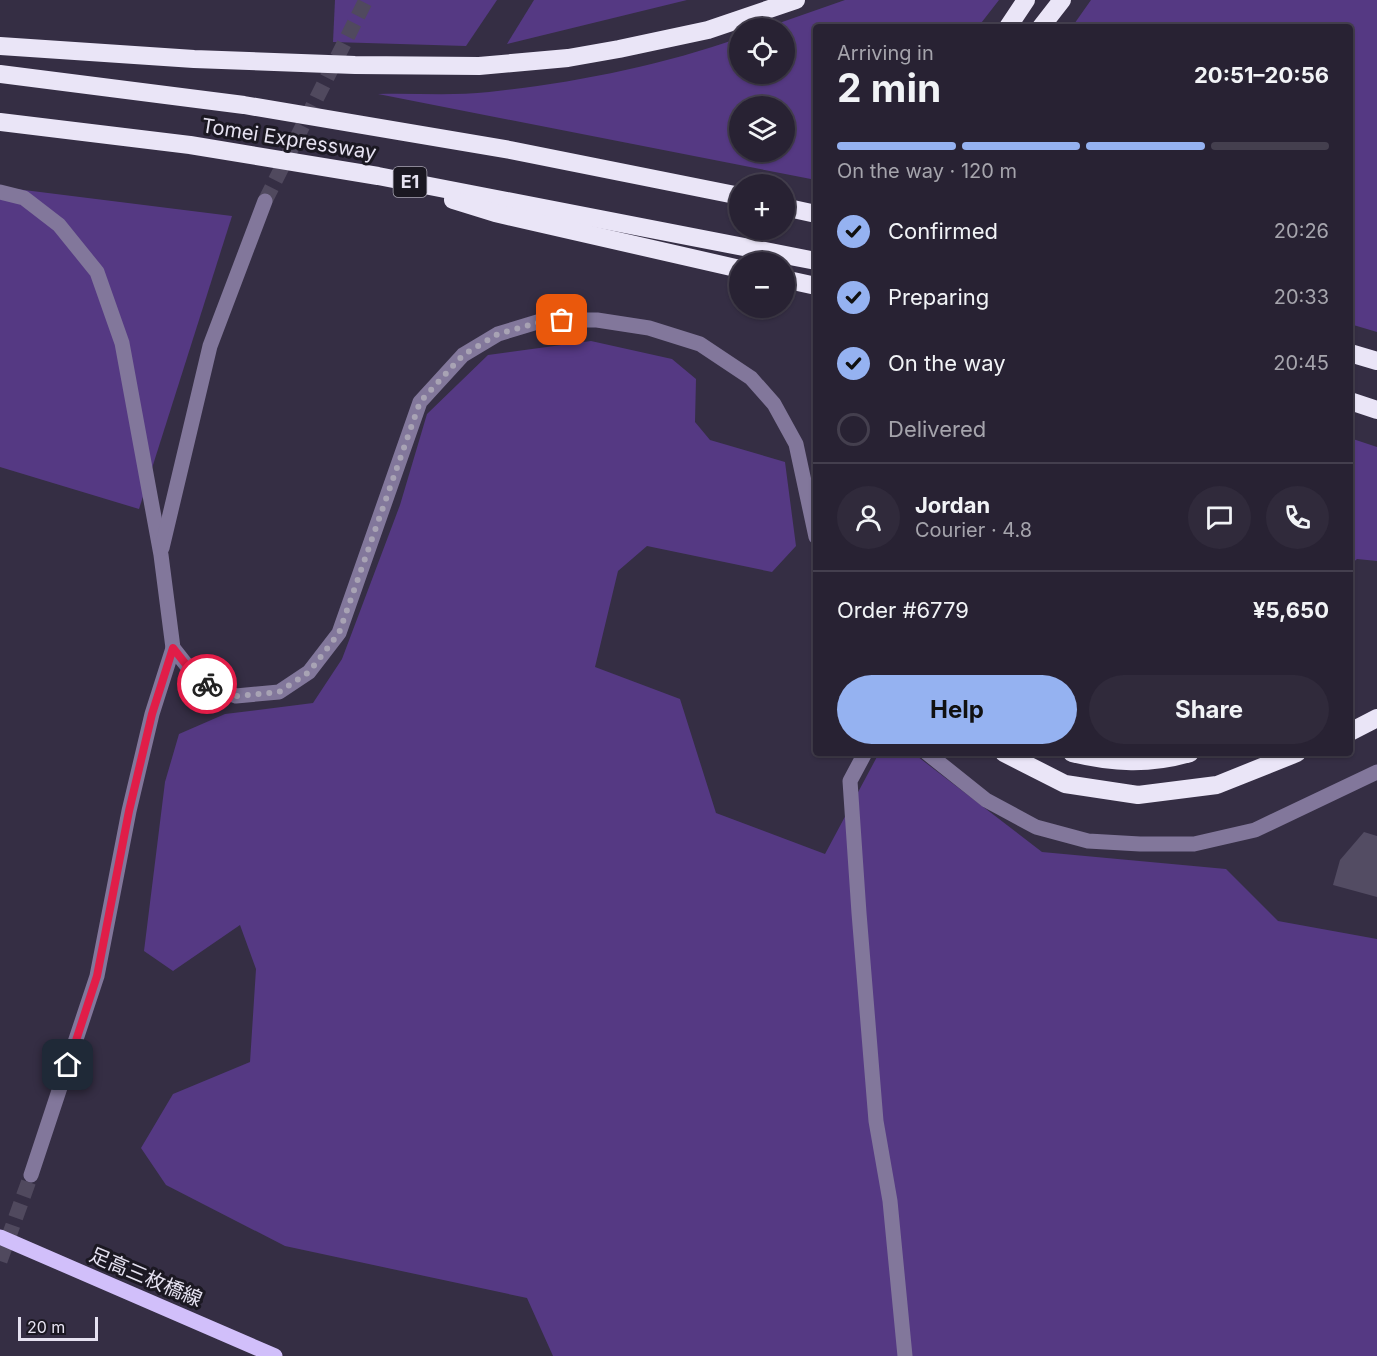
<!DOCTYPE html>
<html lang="en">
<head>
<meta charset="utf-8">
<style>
  body { margin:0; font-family:Inter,"Noto Sans JP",sans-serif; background:#302a3b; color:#f1f3f6; height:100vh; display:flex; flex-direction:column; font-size:22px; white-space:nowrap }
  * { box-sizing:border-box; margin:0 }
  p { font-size:20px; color:#a5a4ac }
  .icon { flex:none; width:33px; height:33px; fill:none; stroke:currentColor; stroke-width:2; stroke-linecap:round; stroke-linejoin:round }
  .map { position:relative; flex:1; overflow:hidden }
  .details { position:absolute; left:813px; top:24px; width:540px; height:732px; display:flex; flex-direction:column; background:#282233; border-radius:6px; box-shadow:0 2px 4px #0004,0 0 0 2px #443f4e }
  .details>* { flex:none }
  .tools { position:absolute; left:729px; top:18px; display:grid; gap:12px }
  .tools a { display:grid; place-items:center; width:66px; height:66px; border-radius:50%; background:#282233; box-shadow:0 2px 4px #0004,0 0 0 2px #443f4e; font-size:30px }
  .scale { position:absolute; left:18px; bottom:15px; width:80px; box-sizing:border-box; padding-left:6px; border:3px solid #e6e2f1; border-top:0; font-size:16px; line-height:21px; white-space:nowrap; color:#e6e2f1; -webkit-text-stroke:4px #1b1822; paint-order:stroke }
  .pin { position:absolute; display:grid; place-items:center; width:51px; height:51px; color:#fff; margin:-26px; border-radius:12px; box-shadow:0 3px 9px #0006 }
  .courier { position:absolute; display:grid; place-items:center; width:60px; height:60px; margin:-30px; border:4px solid #e11d48; border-radius:50%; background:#fff; color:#222; box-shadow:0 2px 8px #0007 }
  .headline em { font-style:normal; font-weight:700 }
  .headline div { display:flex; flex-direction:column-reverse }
  .headline { display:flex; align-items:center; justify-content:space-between; height:102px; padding:0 24px }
  h1 { font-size:39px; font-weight:700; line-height:45px }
  .bar { display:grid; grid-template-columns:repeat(4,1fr); gap:9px 6px; align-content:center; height:72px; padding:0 24px }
  .bar i { height:8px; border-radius:4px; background:#443f4e }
  .bar .selected { background:#95b2f1 }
  .bar p { grid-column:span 4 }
  .line { display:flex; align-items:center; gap:15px; padding:0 24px; border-top:2px solid #443f4e }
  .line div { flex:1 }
  .round { display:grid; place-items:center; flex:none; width:63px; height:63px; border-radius:32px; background:#302a3b }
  ol { padding:0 24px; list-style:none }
  li { display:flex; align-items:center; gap:18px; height:66px }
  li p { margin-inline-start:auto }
  li .icon { padding:6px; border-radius:50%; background:#95b2f1; color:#111; stroke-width:4 }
  li:last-child { color:#a5a4ac }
  li i { width:33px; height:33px; border:3px solid #443f4e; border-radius:50% }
  .button { display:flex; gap:12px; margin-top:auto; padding:12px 24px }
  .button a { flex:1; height:69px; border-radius:36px; background:#95b2f1; color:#111; font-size:24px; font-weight:700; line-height:69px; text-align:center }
  .button a+a { background:#302a3b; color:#f1f3f6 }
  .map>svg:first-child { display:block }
  .green { fill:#553983; fill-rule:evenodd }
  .building { fill:#534c63 }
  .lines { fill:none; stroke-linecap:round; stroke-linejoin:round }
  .minor-tunnel { stroke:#50495e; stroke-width:15; stroke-dasharray:15 8; stroke-linecap:butt }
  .minor { stroke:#82779b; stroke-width:15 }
  .major { stroke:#d1bffa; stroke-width:15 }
  .highway { stroke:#eae5f7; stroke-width:18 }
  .done { stroke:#a8a3b4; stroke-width:6; stroke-dasharray:0 10.8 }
  .route { stroke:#e11d48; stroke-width:8 }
  .labels { text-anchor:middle; stroke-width:6; stroke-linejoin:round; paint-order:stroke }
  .shield { fill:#1b1822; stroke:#a9a5b3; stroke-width:1.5 }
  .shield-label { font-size:18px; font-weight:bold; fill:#e6e2f1 }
  .street-label { font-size:20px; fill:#e6e2f1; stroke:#1b1822 }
</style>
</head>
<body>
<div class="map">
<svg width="1377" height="1356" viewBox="0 0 1377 1356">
  <rect width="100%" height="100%" fill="#352e44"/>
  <g class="green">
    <polygon points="335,0 497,0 466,46 333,42"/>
    <polygon points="534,0 687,0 507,44"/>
    <path d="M845,0H999L978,27H816V180L378,94C415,93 453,96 489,92C573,83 660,66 739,38L740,74H784V28H765ZM784,106V152H740V106Z"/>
    <polygon points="1091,0 1377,0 1377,332 1350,324 1350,27 1072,27"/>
    <polygon points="0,187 232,216 139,509 0,467"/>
    <polygon points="591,341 672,359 696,379 695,422 710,440 785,462 796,546 772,572 647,546 618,571 595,667 680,699 716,813 825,854 879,753 913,753 1042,852 1226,869 1278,921 1377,939 1377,1356 553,1356 527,1298 285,1246 166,1185 141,1148 173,1094 250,1062 256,969 240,925 173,971 144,951 165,782 179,734 225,714 313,703 342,659 400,505 427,414 488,355"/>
    <polygon points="1350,438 1377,447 1377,561 1357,559 1350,565"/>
  </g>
  <polygon class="building" points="1364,832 1377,836 1377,897 1333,885 1340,860"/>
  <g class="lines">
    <g class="minor-tunnel">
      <polyline points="265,201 366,0"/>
      <polyline points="0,1261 31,1175"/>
    </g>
    <g class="minor">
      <polyline points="0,192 24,198 59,225 97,272 122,343 161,555 173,648 199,681 236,696 279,692 309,672 339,633 420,402 463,355 498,334 544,320 597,320 649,328 700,344 751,378 774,404 796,444 816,537"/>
      <polyline points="162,548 210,346 265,201"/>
      <polyline points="865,753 850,781 859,913 876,1121 890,1201 905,1356"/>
      <polyline points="927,753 986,800 1036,827 1088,841 1140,844 1194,844 1255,830 1377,772"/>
      <polyline points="31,1175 97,976 129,811 152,714 173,648"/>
    </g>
    <polyline class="major" points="0,1237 275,1356"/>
    <g class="highway">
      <polyline points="1008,27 1026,0"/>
      <polyline points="1041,27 1062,0"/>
      <polyline points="0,46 194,59 355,65 479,66 568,58 619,49 708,30 796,0"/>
      <polyline points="0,74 244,105 510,150 740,196"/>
      <polyline points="0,122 190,145 378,176 816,261"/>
      <polyline points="453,200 495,213 740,269"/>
      <polyline points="784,207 816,214"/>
      <polyline points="784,279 816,286"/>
      <polyline points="1350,353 1377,361"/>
      <polyline points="1350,401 1377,410"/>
      <polyline points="1350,732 1377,718"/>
      <polyline points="1004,753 1065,784 1138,795 1217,785 1297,753"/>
      <path d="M1072,753C1113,763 1149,765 1190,753"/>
    </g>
  </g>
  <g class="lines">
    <polyline class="done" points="207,684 236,696 279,692 309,672 339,633 420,402 463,355 498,334 544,321 562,320"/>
    <polyline class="route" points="68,1065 97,976 129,811 152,714 173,648 199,681 207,684"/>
  </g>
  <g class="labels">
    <rect class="shield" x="393.5" y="167" width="33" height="30" rx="4.5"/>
    <g class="shield-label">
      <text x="410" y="188">E1</text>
    </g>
    <g class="street-label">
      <text transform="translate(289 139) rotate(9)" y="7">Tomei Expressway</text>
      <text transform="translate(146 1277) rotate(23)" y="7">足高三枚橋線</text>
    </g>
  </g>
</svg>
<div class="tools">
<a><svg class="icon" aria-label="locate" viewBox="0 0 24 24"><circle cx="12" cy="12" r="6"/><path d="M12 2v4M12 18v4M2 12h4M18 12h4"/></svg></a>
<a><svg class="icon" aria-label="layers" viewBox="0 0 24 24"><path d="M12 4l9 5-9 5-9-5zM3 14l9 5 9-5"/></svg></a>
<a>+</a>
<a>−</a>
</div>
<div class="scale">20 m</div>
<div class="pin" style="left:562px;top:320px;background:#ea580c"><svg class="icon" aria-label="bag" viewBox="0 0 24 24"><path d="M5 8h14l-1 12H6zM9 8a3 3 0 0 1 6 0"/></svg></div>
<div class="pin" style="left:68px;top:1065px;background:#1f2937"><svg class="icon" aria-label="home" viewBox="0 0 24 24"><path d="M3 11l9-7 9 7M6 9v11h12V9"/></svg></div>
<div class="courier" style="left:207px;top:684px"><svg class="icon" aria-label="bike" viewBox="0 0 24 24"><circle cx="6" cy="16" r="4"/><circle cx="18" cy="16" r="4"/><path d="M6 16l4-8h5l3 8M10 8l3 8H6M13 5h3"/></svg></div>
<section class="details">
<div class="headline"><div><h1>2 min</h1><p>Arriving in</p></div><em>20:51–20:56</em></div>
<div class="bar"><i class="selected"></i><i class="selected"></i><i class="selected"></i><i></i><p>On the way · 120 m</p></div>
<ol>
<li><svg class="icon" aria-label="check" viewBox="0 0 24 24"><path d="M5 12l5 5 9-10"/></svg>Confirmed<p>20:26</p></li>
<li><svg class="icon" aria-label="check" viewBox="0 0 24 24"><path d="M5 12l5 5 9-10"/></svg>Preparing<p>20:33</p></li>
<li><svg class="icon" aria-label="check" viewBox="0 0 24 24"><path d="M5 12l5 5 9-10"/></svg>On the way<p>20:45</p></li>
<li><i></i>Delivered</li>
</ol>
<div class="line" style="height:108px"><a class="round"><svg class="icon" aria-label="person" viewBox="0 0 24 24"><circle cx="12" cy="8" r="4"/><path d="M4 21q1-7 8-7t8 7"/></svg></a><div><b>Jordan</b><p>Courier · 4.8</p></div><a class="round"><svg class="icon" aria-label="chat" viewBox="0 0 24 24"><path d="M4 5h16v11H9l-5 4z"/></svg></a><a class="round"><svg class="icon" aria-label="phone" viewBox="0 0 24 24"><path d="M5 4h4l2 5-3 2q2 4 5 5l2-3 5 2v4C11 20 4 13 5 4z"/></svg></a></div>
<div class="line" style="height:78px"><div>Order #6779</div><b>¥5,650</b></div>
<div class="button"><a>Help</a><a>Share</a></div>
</section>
</div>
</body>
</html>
